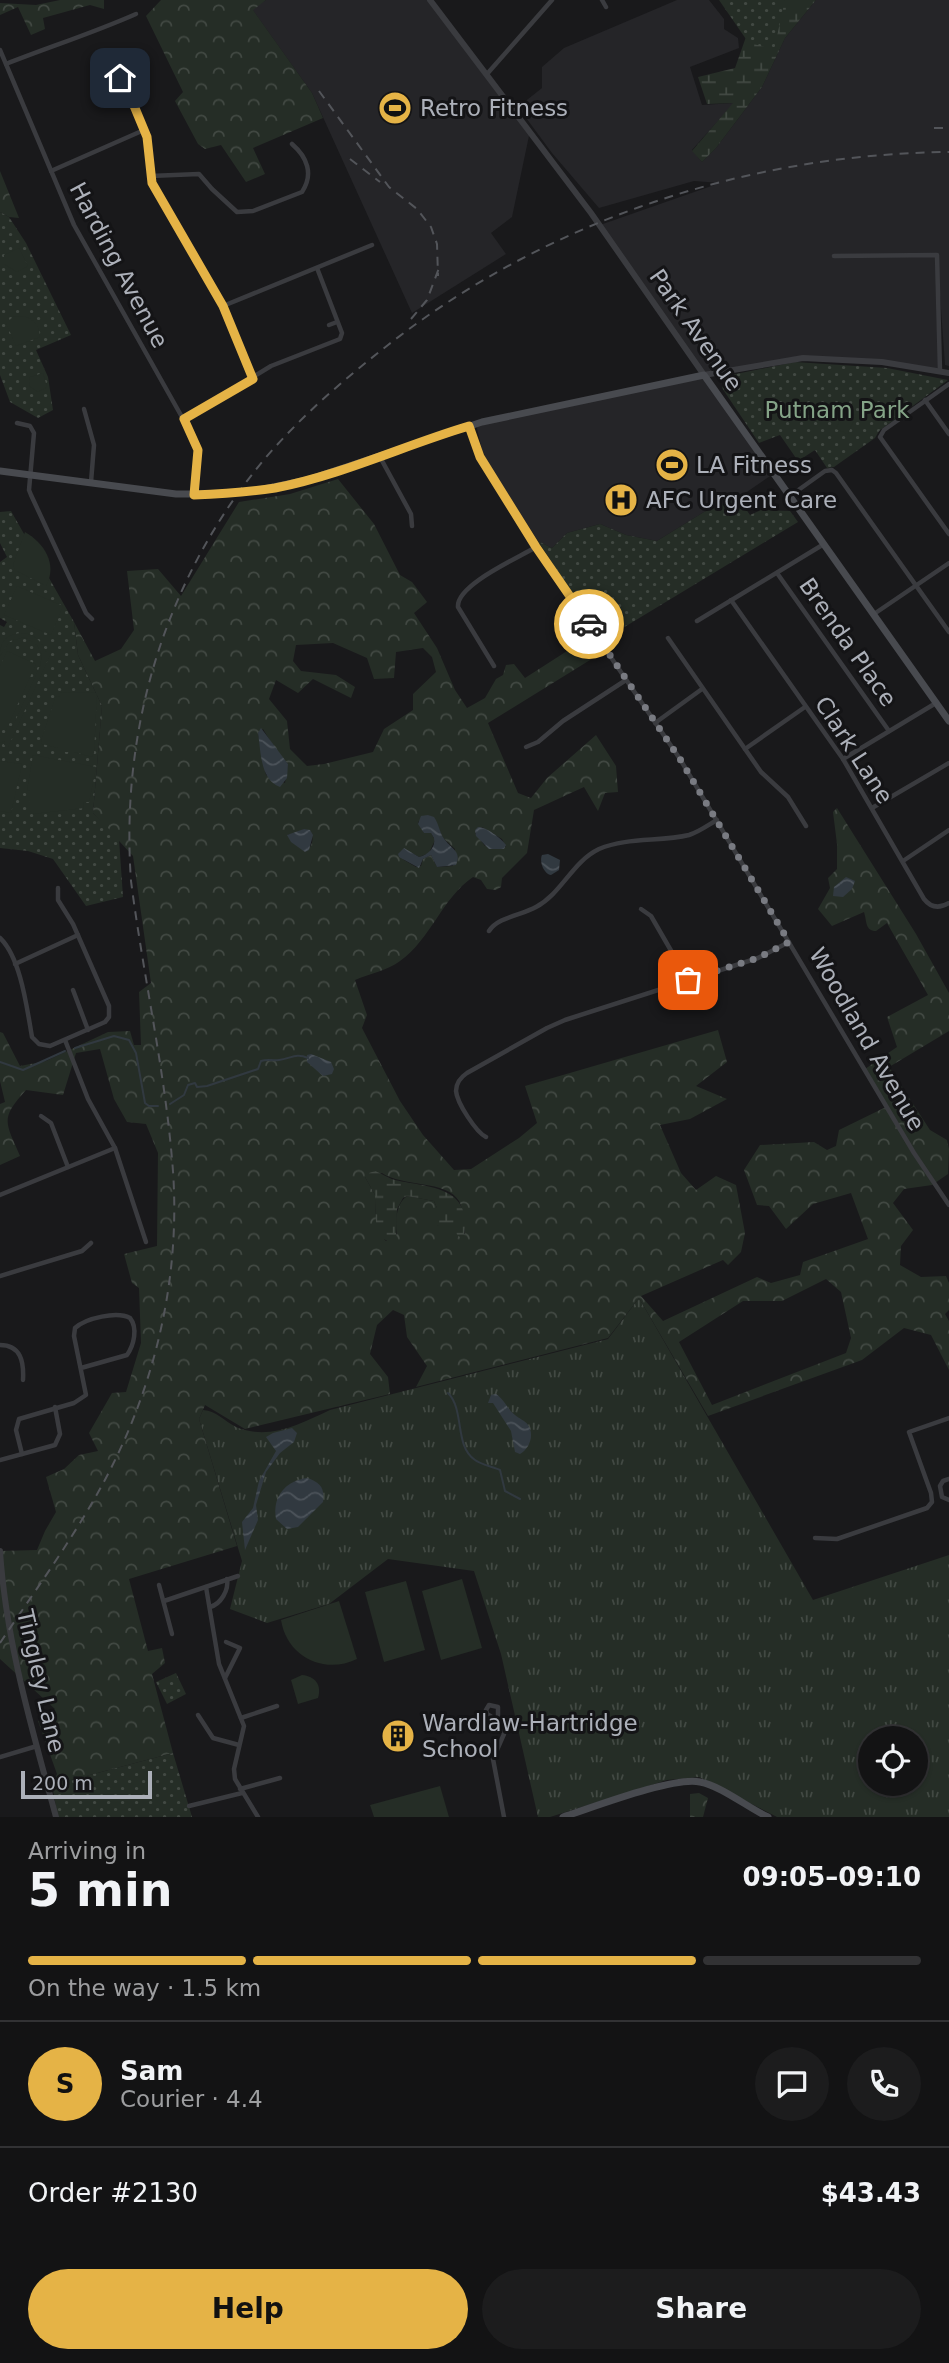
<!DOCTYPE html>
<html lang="en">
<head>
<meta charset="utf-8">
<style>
  body { margin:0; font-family:"DejaVu Sans",sans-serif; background:#1c1c1d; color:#f1f3f6; height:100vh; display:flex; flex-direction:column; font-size:26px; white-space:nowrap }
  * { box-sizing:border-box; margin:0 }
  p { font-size:23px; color:#9d9ea0 }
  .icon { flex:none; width:38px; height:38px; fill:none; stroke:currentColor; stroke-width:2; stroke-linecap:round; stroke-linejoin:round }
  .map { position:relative; height:1817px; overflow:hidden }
  .details { display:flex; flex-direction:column; background:#131314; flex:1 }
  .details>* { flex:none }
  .controls { position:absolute; left:858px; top:1726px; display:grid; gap:14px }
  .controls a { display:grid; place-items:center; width:70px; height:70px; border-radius:50%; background:#131314; box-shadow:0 2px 5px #0004,0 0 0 2px #323234; font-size:35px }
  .scale { position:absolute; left:21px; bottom:18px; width:131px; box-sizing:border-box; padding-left:7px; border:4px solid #acb0b9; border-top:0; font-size:19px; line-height:24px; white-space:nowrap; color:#acb0b9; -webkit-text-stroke:5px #141416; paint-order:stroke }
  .pin { position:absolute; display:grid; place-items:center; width:60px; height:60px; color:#fff; margin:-30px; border-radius:14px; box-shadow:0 4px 10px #0006 }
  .courier { position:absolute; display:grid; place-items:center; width:70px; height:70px; margin:-35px; border:5px solid #e5b346; border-radius:50%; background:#fff; color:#222; box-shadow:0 2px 9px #0007 }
  .summary em { font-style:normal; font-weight:700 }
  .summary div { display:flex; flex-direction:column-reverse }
  .summary { display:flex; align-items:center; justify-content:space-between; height:119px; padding:0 28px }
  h1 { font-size:46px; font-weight:700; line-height:52px }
  .bar { display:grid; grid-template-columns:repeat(4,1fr); gap:10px 7px; align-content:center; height:84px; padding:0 28px }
  .bar i { height:9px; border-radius:5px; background:#323234 }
  .bar .selected { background:#e5b346 }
  .bar p { grid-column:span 4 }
  .line { display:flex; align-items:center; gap:18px; padding:0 28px; border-top:2px solid #323234 }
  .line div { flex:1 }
  .round { display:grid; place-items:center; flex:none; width:74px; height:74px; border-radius:37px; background:#1c1c1d }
  .cta { display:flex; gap:14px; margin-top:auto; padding:14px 28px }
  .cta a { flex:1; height:80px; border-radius:42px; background:#e5b346; color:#111; font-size:28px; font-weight:700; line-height:80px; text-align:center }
  .cta a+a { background:#1c1c1d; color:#f1f3f6 }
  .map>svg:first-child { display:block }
  .built { fill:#252528 }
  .grass { fill:url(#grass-tufts); fill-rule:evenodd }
  .forest { fill:url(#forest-crowns); fill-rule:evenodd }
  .wetland { fill:url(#wetland-marsh) }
  .park { fill:url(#park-dots) }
  .pitch { fill:#252d26 }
  .water { fill:url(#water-waves) }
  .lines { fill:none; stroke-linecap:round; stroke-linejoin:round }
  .stream { stroke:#313940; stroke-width:2 }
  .minor { stroke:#3a3b3f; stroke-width:4.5 }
  .tertiary { stroke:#3a3b3f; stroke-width:6 }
  .secondary { stroke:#484a4f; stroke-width:7 }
  .rail { stroke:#53555a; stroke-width:2; stroke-dasharray:9 7; stroke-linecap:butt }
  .done { stroke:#797b82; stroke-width:7; stroke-dasharray:0 12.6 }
  .route { stroke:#e5b346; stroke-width:9 }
  .labels { text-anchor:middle; stroke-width:6; stroke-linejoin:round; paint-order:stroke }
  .poi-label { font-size:23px; fill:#acb0b9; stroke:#141416; text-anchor:start }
  .street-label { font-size:23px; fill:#acb0b9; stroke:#141416 }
  .park-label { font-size:23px; fill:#84a387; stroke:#141416 }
</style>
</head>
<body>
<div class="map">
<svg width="949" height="1817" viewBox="0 0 949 1817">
  <defs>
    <pattern id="grass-tufts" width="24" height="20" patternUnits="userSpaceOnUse" patternTransform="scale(1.75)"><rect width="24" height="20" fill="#252d26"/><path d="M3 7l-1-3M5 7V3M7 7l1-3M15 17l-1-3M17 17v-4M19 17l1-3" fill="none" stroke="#424943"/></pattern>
    <pattern id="forest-crowns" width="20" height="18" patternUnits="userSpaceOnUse" patternTransform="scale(1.75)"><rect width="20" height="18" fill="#252d26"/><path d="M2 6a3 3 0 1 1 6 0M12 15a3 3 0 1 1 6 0" fill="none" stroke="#424943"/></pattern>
    <pattern id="wetland-marsh" width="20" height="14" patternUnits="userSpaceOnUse" patternTransform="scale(1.75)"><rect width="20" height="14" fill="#252d26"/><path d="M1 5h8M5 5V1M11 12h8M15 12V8" fill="none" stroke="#424943"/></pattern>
    <pattern id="park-dots" width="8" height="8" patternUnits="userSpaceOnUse" patternTransform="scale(1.75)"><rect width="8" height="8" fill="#252d26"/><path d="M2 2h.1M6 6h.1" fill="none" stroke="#424943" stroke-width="1.8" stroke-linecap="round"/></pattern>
    <pattern id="water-waves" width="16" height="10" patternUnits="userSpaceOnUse" patternTransform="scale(1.75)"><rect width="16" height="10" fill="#313940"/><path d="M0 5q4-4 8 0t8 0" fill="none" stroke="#4c535a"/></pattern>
  </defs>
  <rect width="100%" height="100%" fill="#19191b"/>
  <g class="built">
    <polygon points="266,0 430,0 530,131 512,217 491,233 506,254 412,313 312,93 252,9"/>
    <polygon points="677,0 709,0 724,19 724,29 738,38 739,48 690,67 702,105 734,103 692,150 702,162 716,148 762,87 785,38 816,0 949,0 949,366 945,365 939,281 940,371 819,358 704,374 773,474 738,498 704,512 657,541 626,535 600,524 567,533 552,548 538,541 488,463 482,450 476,424 703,374 600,225 720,183 694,181 599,208 552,153 518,107 542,88 542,67 564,48"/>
  </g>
  <path class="grass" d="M639,1298L813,1600L949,1555V1817H777L699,1777L667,1780L550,1817H538L501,1654L474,1571L388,1559L329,1604L267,1623L230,1609L242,1561L199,1419L203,1410C217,1411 224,1421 236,1427C269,1441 300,1424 330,1410L608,1339ZM870,1738H915V1783H870Z"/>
  <g class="forest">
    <polygon points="60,0 104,0 104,9 90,5 43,18 45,29 31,35 18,7 0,15 0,3 36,5"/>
    <polygon points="161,0 266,0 253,10 312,93 323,118 253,148 265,174 246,182 221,145 205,149 198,144 175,101 183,92 146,16"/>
    <polygon points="0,171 19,218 9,217 0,212"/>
    <path d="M338,479L374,524L400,575L412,582L427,602L414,613L437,648L455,690L467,708L485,698L496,679L503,675L506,665L514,664L525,678L592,635L603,652L488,723L518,793L531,798L547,778L596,735L616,766L618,792L605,793L598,811L584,787L534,810L527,853L502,878L501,887L496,890L487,889L481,880L473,877C442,898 431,939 400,961C388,970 369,974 355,980L367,1015L362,1028L400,1101L423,1135L454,1170L471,1169L519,1138L537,1123L525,1086L718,1030L727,1062L696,1086L727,1099L690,1119L660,1125L681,1173L696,1190L716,1176L736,1185L745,1233L741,1252L728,1265L723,1260L641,1296L663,1321L757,1277L771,1283L800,1275L803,1262L868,1239L851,1193L813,1204L786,1229L769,1206L757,1205L744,1170L760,1145L814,1142L827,1150L836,1146L839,1130L886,1107L865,1069L897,1047L887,1017L928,995L887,923L876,931C865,931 867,921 864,912L832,926L818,909L830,888L828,878L837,869V844L833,812L837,808L916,934L949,993V1031L889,1067L930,1130L947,1140L949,1149L948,1174L932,1185L904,1189L893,1203L913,1230L901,1246L900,1265L921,1277L946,1276L949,1283V1310L945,1314L949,1321V1370L931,1335L904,1328L862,1360L708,1416L639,1298L608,1338L416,1387L427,1366L407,1337L404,1315L393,1310L377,1325L370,1354L388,1377L390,1394L245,1429L205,1405L199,1419L237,1546L129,1579L148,1651L162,1648L165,1663L152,1674L173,1753L52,1785L57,1774L38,1721L55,1709L0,1659V1551L37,1550L45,1531L56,1512L46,1477L64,1469L79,1455L98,1451L89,1433L112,1393L126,1392L141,1343L139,1288L132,1283L124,1254L157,1246L158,1153L146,1124L127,1122L114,1099L100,1049L76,1053L63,1095L26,1090C0,1119 5,1121 20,1156L0,1165V1104L5,1102L0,1081V1032L3,1033L20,1066L46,1061L108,1032L130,1031L134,1045H141L139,992L151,983L133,856L93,813L102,706L78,655L74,622L95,661L121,649L134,630L127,571L158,569L181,596L239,502L290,494ZM333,643L367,658L374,679L394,678L396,652L423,648L432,657L436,672L413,694V710L384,729L373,752L324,764L307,766L290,749L287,721L269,699L276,680L298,693L313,679L351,698L355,687L336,675L301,671L293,661L296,645ZM263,729L277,752L288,764L285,783L266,775L258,733ZM428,815L434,818L443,838L455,849L453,866L437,867L431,855L423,859L421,866L416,867L404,860L399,853H412L419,857L429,853L435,840L431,833H424L418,822ZM482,827L502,839L506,847L485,846L475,833ZM304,829L310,831C315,838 312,848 305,852L288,834H295ZM382,1173C402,1187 447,1180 459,1201C464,1210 464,1224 465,1234L437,1225V1208L434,1201L407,1196C396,1204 395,1221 397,1234L386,1241C375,1231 375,1208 375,1195L365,1177ZM826,1279L841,1292L851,1338L846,1353L712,1405L679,1342L743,1301H782Z"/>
    <polygon points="699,1793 708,1798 703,1817 690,1817 690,1794"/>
  </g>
  <g class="wetland">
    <polygon points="785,0 816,0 785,38 762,87 716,148 702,162 692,151 733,103 707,104 698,77 735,68 747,34 769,21"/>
    <path d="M375,1171C383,1174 388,1178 395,1180C431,1188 473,1186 464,1237L461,1238L454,1232L450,1233L437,1225V1208L434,1201L407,1196L403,1198L397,1209L396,1240L390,1242L377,1236C376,1223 375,1207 375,1195L365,1177L366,1174Z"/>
  </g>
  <g class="park">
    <polygon points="719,0 785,0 774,50 748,42"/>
    <polygon points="0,212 9,217 26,243 71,335 36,350 48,377 53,410 38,418 10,402 0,375"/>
    <polygon points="795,362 887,368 948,380 879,431 875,438 834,467 827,468 815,450 798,461 780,435 759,443 722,388 726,376"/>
    <polygon points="738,498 750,515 761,510 790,511 798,522 603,640 538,541 552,548 567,533 600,524 626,535 657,541 704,512"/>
    <polygon points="11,511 74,622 78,655 102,706 93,813 119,839 123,897 86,906 53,859 28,851 0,848 0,625 4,627 7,622 0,618 0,562 7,557 0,543 0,512"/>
    <polygon points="176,1673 186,1694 167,1704 156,1682"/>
    <polygon points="173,1753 192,1817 58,1817 52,1785"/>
  </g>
  <g class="pitch">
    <polygon points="19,248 28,266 17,272 4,264 4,255"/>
    <path d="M23,316C34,319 39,325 40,337L16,346L6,323L13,317Z"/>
    <polygon points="43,373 47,387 38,392 29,386 30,377"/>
    <polygon points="844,410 856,415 848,434 836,429"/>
    <path d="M25,532C44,543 58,564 46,586L15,570L13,565Z"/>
    <polygon points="17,586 63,606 51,635 4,615"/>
    <path d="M20,633C33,633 41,640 46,652L48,649L52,651L8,747L4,745L5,741L0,743V739L12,728L40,666L42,655L37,645L25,637L10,641L0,656C0,642 5,635 20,633Z"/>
    <polygon points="7,651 36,664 6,730 0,727 0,666"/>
    <polygon points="60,692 97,693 94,753 92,757 74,752 58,752 58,748 42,744 41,740 56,696 60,697"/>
    <polygon points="33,755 96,767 89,802 83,802 84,808 33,814 30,811 30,791 27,790"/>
    <polygon points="0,761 22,764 11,813 0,811"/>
    <polygon points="462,1579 482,1648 441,1660 422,1591"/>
    <polygon points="406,1581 425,1650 384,1662 365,1592"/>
    <path d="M339,1601L357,1659C324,1675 287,1657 281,1620Z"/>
    <path d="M302,1675C315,1676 322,1685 318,1698L298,1704L291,1680Z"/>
    <polygon points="440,1786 449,1817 374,1817 370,1805"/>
  </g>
  <g class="water">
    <path d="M261,728L288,764L287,778L280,787C260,780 261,751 258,733Z"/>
    <path d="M428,815L434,817C439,824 440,835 445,840C452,849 462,852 456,865L437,867L431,855L423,859L419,868L399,857L398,854L404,848L419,857C428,855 436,847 434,838L431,833H424L418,824L421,816Z"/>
    <path d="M478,827C486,827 501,838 506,845L504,849H489L476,836L475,830Z"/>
    <polygon points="304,829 310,830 313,835 309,850 305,852 291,842 287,835"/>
    <path d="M548,854L560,860L559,870L551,875C544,874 539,862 542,855Z"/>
    <polygon points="846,877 855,881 852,889 843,897 833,896 834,887"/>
    <polygon points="311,1054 331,1062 334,1069 332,1074 323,1076 307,1062 307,1055"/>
    <path d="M496,1394C505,1400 507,1409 515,1415C519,1419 525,1420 528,1425C535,1435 529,1449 520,1454L515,1452L511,1431L493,1403H488L491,1395Z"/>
    <polygon points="292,1428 297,1433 294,1442 280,1453 266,1472 256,1505 258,1520 245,1550 242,1522 253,1508 259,1481 276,1451 266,1437 273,1433"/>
    <path d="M307,1478C320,1482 325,1488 323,1502L298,1527L287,1529L276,1519C272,1497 285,1481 307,1478Z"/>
  </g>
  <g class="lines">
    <g class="stream">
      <polyline points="75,1048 114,1036 129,1040 136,1053 145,1103 149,1106 158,1106"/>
      <polyline points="0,1062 23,1070 65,1051"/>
      <path d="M170,1104L184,1095L188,1085L195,1083L197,1087L207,1086L258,1069L261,1061C268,1059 273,1061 279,1060C292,1058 296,1053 308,1058"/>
      <path d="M448,1393C465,1410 454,1446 475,1460C480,1464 493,1467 500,1470L505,1491L520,1499"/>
    </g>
    <g class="minor">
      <polyline points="602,0 606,7"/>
      <polyline points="0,50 74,225 196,442 198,454 194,495"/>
      <path d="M6,64C49,47 93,33 136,14"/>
      <polyline points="487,74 552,0"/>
      <polyline points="120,78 125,84 147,137 152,183 223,306 253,379"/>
      <polyline points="51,171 144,130"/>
      <path d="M150,176L199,174L212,189L237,212L253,211L302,192C314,174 307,157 292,144"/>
      <polyline points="834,256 937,255 940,371"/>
      <polyline points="223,306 372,245"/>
      <polyline points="329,325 337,322"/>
      <polyline points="949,384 884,430 880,437 949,534"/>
      <polyline points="925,400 949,434"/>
      <polyline points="84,409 94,445 91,482"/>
      <polyline points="184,419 271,366 340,339 342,333 317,268"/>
      <polyline points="17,423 30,426 34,433 29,490 31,495 86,613 92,619"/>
      <polyline points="469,426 480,457 536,547 680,759 914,1153 949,1205"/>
      <polyline points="380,457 411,514 412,526"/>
      <polyline points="790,496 825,471 832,470 836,473 949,632"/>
      <polyline points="777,573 889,731"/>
      <path d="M731,600L843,759L924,899C931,908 939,909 949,903"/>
      <polyline points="874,614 949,563"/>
      <polyline points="697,621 824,544"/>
      <polyline points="668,638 761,772 788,797 806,826"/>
      <path d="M494,666L458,607C456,585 518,558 536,547"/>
      <polyline points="655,723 702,689"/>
      <polyline points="526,747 538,742 563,721 626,680"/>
      <polyline points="745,749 805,707"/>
      <polyline points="843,759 936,703"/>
      <polyline points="872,808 949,763"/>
      <polyline points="903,861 949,830"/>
      <polyline points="641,909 651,916 688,980"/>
      <path d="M489,931C498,917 522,915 536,907C562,893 572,862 599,849C627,837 660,842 689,835C699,832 708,825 717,820"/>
      <path d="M0,938C21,958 27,1009 32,1037L39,1044L50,1046L105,1022L109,1017V1006L73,924L58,900V888"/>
      <polyline points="15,964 78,935"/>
      <polyline points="73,990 88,1030"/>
      <polyline points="65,1040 88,1099 115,1148 146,1242"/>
      <polyline points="41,1116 51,1123 68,1167"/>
      <path d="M486,1137C476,1132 457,1103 456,1091C456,1083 461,1077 467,1073L547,1028L565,1020L758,958L789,942"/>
      <polyline points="0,1195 115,1148"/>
      <polyline points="0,1276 82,1251 91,1243"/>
      <path d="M0,1345C21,1345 24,1362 23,1380"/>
      <path d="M22,1454L16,1430L19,1419L74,1403L86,1395L74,1336L75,1328C86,1318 117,1311 130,1318C138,1328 134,1345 127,1355L81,1368"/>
      <polyline points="0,1460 55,1445 60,1434 55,1407"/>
      <polyline points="949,1479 943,1481 940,1486 942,1497 949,1500"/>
      <polyline points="815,1538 837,1539 927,1508 932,1502 931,1493 909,1432 949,1418"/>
      <polyline points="159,1585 172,1634"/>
      <polyline points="206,1587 219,1664 244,1726 234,1769 235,1779 258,1817"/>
      <polyline points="164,1601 238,1576"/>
      <path d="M210,1607C221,1604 229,1590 227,1579"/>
      <polyline points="225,1678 240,1648 226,1642"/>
      <polyline points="198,1715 213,1738 239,1745"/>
      <polyline points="241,1718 277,1706"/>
      <polyline points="498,1721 487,1714 486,1710 489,1705 498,1707 498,1721 504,1734 493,1759 504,1817"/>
      <polyline points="0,1757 37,1746"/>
      <polyline points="240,1789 280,1778"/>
      <polyline points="189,1806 242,1793"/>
    </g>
    <g class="tertiary">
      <polyline points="430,0 591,213 704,375 803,358 882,362 949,373"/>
      <path d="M0,1551C6,1642 32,1729 56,1817"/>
    </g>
    <g class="secondary">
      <polyline points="0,471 176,494 219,494 259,490 307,480 482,422 704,375 949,721"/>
      <path d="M563,1817C591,1808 674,1776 700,1782C721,1786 747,1807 768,1817"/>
    </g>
    <g class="rail">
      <polyline points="319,91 389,187 417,209 431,227 437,244 438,276"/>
      <polyline points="934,128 949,128"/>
      <polyline points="350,159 380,182"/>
      <polyline points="411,319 427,300 439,268"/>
      <path d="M0,1643C32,1595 67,1547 96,1496C154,1395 183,1276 172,1159C164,1066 143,974 131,881C120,729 165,580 262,462C299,418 343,380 388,345C548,220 747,154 949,152"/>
    </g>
  </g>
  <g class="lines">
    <polyline class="done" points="589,624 680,759 789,942 758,958 688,980"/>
    <path class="route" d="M120,78L125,84L147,137L152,183L223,306L253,379L184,419L198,450L194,495C221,494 248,492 275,488C342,475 405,445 469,426L480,457L536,547L589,624"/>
  </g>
  <defs>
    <symbol id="stadium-disc" viewBox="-11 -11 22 22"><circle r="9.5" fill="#e5b346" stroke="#141416"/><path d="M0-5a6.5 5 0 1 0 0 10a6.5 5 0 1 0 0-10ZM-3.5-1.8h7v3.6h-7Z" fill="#111"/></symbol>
    <symbol id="hospital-disc" viewBox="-11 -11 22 22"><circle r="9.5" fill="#e5b346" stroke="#141416"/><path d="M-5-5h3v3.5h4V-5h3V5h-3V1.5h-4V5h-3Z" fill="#111"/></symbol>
    <symbol id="building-disc" viewBox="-11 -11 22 22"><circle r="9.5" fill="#e5b346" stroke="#141416"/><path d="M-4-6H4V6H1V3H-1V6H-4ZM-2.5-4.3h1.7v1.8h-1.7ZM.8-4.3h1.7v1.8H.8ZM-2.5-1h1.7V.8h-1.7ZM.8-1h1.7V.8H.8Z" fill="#111"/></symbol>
  </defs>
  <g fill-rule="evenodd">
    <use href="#stadium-disc" x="376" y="89" width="38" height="38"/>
    <use href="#stadium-disc" x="653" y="446" width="38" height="38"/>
    <use href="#hospital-disc" x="602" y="481" width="38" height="38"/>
    <use href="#building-disc" x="379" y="1717" width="38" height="38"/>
  </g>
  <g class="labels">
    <g class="poi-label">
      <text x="420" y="116">Retro Fitness</text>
      <text x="696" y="473">LA Fitness</text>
      <text x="646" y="508">AFC Urgent Care</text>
      <text x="422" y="1731">Wardlaw-Hartridge<tspan x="422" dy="26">School</tspan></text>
    </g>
    <g class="street-label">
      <text transform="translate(119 265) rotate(62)" y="8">Harding Avenue</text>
      <text transform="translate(696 330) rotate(55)" y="8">Park Avenue</text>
      <text transform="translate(848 642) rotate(55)" y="8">Brenda Place</text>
      <text transform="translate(854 750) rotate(57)" y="8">Clark Lane</text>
      <text transform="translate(867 1039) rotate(60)" y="8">Woodland Avenue</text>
      <text transform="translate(41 1681) rotate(77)" y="8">Tingley Lane</text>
    </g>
    <g class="park-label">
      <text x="837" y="418">Putnam Park</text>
    </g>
  </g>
</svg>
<div class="controls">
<a><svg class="icon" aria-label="locate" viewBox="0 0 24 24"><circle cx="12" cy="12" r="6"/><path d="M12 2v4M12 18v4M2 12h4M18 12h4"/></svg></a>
</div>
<div class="scale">200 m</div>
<div class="pin" style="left:688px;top:980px;background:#ea580c"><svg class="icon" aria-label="bag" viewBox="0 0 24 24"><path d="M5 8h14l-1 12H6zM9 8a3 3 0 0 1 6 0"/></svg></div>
<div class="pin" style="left:120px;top:78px;background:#1f2937"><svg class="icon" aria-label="home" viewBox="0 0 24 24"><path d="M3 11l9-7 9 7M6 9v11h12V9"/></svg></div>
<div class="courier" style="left:589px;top:624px"><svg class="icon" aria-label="car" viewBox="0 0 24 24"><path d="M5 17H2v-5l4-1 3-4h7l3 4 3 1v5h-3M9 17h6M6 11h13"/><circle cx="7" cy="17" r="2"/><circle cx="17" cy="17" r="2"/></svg></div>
</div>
<section class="details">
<div class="summary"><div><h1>5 min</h1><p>Arriving in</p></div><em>09:05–09:10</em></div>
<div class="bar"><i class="selected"></i><i class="selected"></i><i class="selected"></i><i></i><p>On the way · 1.5 km</p></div>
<div class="line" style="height:126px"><b class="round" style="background:#e5b346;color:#111">S</b><div><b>Sam</b><p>Courier · 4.4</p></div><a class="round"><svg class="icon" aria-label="chat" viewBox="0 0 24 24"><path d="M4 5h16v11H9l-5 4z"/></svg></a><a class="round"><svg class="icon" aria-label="phone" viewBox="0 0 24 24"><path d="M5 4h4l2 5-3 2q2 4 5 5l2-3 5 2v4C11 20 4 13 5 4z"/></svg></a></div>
<div class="line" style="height:91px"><div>Order #2130</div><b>$43.43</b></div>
<div class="cta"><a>Help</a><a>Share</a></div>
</section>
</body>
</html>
